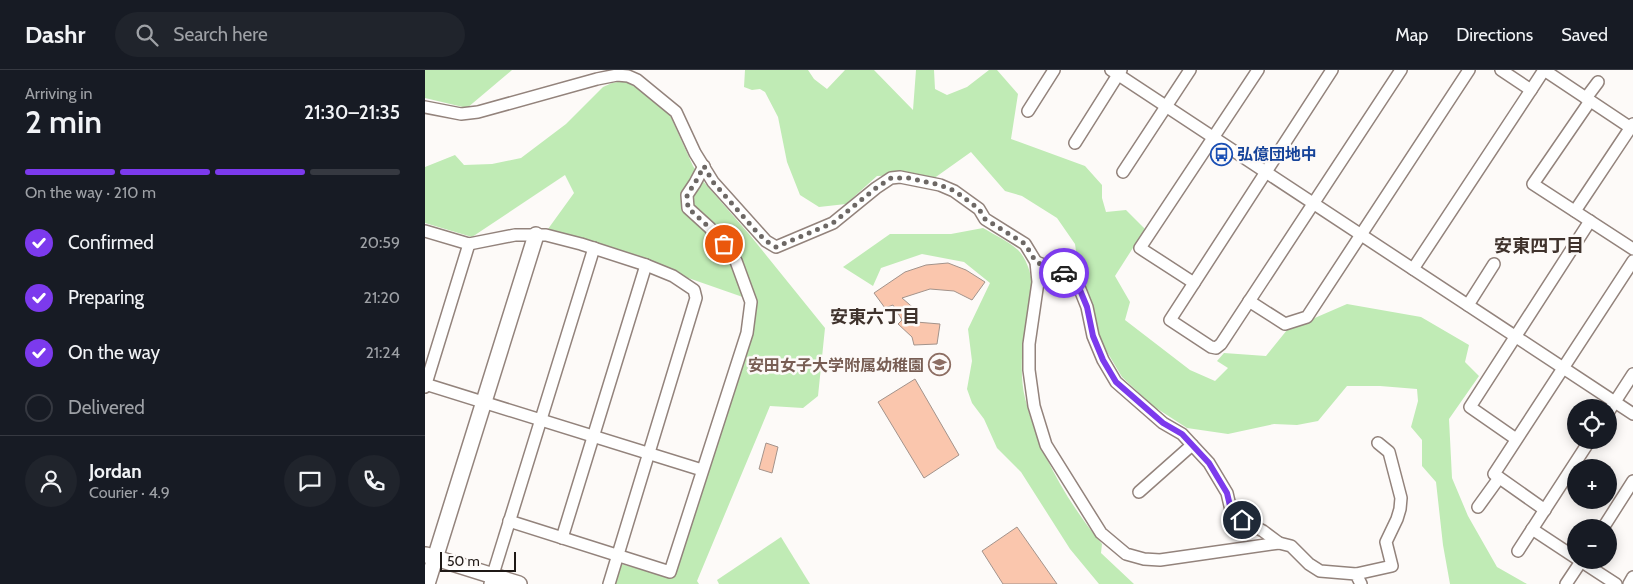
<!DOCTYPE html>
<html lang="en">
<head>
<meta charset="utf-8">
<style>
  body { margin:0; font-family:Cabin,"Noto Sans JP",sans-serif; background:#20242c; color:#f1f3f6; height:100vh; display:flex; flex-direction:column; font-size:19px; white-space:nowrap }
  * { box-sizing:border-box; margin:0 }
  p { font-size:16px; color:#9ea1a6 }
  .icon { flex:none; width:28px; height:28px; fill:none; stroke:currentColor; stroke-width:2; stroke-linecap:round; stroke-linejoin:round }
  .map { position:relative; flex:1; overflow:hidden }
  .panel { display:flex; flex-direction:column; background:#171b24; width:425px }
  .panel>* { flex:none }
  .buttons { position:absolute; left:1142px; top:329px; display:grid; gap:10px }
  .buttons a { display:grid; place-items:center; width:50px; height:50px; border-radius:50%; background:#171b24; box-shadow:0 2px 12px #0003; font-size:25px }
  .scale { position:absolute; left:15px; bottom:12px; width:76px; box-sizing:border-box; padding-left:5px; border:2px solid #1f1916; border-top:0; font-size:14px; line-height:18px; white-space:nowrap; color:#1f1916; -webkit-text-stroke:4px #fdfaf8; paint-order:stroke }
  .pin { position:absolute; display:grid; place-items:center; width:42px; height:42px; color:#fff; margin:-21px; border:2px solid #fff; border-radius:50%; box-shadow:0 1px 5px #0007 }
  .courier { position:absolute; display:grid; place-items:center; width:50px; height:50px; margin:-25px; border:4px solid #7c3aed; border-radius:50%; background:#fff; color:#222; box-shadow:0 1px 6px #0007 }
  .head em { font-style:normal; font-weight:600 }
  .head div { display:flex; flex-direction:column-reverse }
  .head { display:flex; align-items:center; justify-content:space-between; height:85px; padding:0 25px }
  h1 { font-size:32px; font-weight:600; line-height:38px }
  .bar { display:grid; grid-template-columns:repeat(4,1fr); gap:8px 5px; align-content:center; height:60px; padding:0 25px }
  .bar i { height:6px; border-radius:4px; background:#363941 }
  .bar .current { background:#7c3aed }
  .bar p { grid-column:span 4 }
  .line { display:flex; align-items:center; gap:12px; padding:0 25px; border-top:1px solid #363941 }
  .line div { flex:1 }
  .round { display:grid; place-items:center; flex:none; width:52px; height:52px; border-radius:26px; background:#20242c }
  ol { padding:0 25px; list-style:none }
  li { display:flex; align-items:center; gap:15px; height:55px }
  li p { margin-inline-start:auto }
  li .icon { padding:5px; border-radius:50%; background:#7c3aed; color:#fff; stroke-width:4 }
  li:last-child { color:#9ea1a6 }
  li i { width:28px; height:28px; border:2px solid #363941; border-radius:50% }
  header { display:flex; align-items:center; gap:30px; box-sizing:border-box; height:70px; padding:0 25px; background:#171b24; border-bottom:1px solid #363941 }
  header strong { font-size:24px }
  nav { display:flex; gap:28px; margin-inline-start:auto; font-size:18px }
  .search { width:350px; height:45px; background:#20242c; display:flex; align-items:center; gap:12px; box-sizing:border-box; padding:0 18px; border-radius:28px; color:#9ea1a6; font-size:19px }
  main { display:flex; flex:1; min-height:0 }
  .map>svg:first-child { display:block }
  .green { fill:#c0ebb5 }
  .building { fill:#fac6ad; stroke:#a3938b }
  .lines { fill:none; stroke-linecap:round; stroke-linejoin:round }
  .minor-casing { stroke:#93837c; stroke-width:14 }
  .tertiary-casing { stroke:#93837c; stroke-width:18 }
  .minor { stroke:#fff; stroke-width:11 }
  .tertiary { stroke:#fff; stroke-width:15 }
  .done { stroke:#6d6865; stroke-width:5; stroke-dasharray:0 9 }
  .route { stroke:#7c3aed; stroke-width:6 }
  .labels { text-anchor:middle; stroke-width:5; stroke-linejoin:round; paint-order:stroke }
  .transit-label { font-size:16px; font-weight:bold; fill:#164399; stroke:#fdfaf8; text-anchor:start }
  .education-label { font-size:16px; font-weight:bold; fill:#785e54; stroke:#fdfaf8; text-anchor:end }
  .neighbourhood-label { font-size:18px; font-weight:bold; fill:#3f322c; stroke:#fdfaf8 }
</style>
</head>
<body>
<header>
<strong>Dashr</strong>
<div class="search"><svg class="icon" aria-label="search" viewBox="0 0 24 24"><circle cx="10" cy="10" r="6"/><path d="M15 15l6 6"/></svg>Search here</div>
<nav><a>Map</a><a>Directions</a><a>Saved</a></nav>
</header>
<main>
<section class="panel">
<div class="head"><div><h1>2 min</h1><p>Arriving in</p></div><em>21:30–21:35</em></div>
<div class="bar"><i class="current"></i><i class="current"></i><i class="current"></i><i></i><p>On the way · 210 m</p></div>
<ol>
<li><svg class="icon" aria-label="check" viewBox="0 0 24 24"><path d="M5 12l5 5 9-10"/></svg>Confirmed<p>20:59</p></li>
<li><svg class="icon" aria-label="check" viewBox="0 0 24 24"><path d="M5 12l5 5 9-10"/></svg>Preparing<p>21:20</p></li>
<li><svg class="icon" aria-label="check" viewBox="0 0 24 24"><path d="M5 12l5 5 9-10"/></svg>On the way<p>21:24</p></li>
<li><i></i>Delivered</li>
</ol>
<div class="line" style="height:90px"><a class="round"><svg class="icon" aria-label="person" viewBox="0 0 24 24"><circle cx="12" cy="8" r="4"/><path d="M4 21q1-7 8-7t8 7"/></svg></a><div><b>Jordan</b><p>Courier · 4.9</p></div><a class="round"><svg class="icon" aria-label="chat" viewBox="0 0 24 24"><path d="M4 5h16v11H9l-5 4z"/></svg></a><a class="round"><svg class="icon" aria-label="phone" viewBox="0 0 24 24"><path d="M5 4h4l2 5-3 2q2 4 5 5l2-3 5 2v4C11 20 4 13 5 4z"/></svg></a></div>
</section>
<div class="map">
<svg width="1208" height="514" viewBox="0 0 1208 514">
  <rect width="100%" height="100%" fill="#fdfaf8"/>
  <g class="green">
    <polygon points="0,0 87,0 42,38 0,28"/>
    <polygon points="320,0 383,0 389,9 402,19 420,0 449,0 488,40 491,0 509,0 510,19 522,25 542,17 564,0 572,0 593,24 586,69 660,96 677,115 677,128 681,142 701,140 720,159 690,206 705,232 700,250 765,300 790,311 803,298 792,291 799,283 841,286 862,260 922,234 996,247 1044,275 1040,292 1054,306 1024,349 1027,408 1043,446 1072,497 1102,514 1025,514 1018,475 1011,412 997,396 997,370 986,357 993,331 992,319 955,316 922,316 893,351 872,355 849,354 803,364 762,358 728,336 697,307 672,265 654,202 650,174 632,148 597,126 580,121 546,82 508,109 481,105 452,106 421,134 394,137 375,125 362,92 353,47 340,22 335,19 327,20 319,17"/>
    <polygon points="199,11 223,24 244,43 268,96 278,111 324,164 400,258 393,326 378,338 345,336 272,511 274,514 190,514 196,494 248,508 332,232 123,159 149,123 140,105 47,167 0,153 0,97 30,85 39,95 67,94 96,88 141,54 178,17 187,13"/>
    <path d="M558,158C570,165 583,171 593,180C601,188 605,201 607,211C608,219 604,229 603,237C599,266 593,299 600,328C613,381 642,432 677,474L676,483L709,514H674L645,479L596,402L572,378L559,349L547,333L542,319L547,291L543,259L565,213L539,192L497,184L456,198L448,216L418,197L465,164H526Z"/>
    <polygon points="356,467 385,514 294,514 292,510"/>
  </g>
  <g class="building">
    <polygon points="523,193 541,200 560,212 547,230 529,221 505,219 477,228 492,241 491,252 515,254 512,274 489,275 487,267 473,254 477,250 468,235 460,238 449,223 480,202 501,195"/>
    <polygon points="490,309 534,385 499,408 453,332"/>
    <polygon points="341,373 353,377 347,403 334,399"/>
    <polygon points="592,457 632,514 578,514 557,481"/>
  </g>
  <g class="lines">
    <defs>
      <g id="minor">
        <polyline points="686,0 1208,344"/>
        <polyline points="907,0 745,250 786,277 791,278 796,274 976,0"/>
        <polyline points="1119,0 1206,58"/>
        <polyline points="1106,20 1119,0"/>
        <polyline points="1161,28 1173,12"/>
        <polyline points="1165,31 1108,114 1208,179"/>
        <polyline points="0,37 36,44 53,42 172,9 192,5 203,6 212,10 251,42 270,83 288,112 341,171 351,177 408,153 451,118 466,108 475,107 515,115 529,121 554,139 560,149 600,174 611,192 613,212 604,274 604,300 609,336 621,375 676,463 701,484 719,489 735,490 854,473 866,476 884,494 895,501 931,504 936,514"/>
        <polyline points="603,41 629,0"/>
        <polyline points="650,73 696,0"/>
        <polyline points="698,102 765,0"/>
        <polyline points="1150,141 1208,54"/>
        <polyline points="0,161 44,174 90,165 121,165 156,174 221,195 248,206 269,220 271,228 184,514"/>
        <polyline points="611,192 650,207 662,237 668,266 678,290 691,312 738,353 757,364 784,393 802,423 806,440 817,450 838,461 854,473"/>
        <polyline points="988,199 1106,20 1076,0"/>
        <polyline points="769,213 715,178 833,0"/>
        <polyline points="824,231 860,254 882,247 1044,0"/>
        <polyline points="1043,235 1069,194"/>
        <polyline points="0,314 277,400"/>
        <polyline points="0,317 44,174"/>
        <polyline points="1184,341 1208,304"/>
        <polyline points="1091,369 1045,337 1165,151"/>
        <polyline points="714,422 767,375"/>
        <polyline points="1053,437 1074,408"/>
        <polyline points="1120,440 1069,404 1208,191"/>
        <polyline points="84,451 245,502 322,263 326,232 311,191 285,158 263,138 262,125 270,113 279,96"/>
        <polyline points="1178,458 1208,411"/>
        <polyline points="1107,459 1151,488"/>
        <polyline points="137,468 221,195"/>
        <polyline points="1093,481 1165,370"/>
        <polyline points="1154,490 1191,514"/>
        <polyline points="931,504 967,496 961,472 972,449 975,439 976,428 964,382 953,373"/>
        <polyline points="65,514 169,178"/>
        <polyline points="1141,514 1157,490"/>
        <polyline points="1204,514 1208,507"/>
      </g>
      <g id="tertiary">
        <polyline points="1,485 94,514"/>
        <polyline points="2,514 111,165"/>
      </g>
    </defs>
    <use href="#minor" class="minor-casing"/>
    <use href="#tertiary" class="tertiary-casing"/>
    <use href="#minor" class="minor"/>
    <use href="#tertiary" class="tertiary"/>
  </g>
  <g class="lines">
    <polyline class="done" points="299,174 285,158 263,138 262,125 270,113 279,96 288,112 330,160 341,171 351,177 408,153 451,118 466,108 484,108 515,115 530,121 554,139 560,149 600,174 611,192 639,203"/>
    <polyline class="route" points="639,203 650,208 662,237 668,266 678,290 691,312 738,353 757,364 784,393 802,423 806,440 817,450"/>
  </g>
  <defs>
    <symbol id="bus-ring" viewBox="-11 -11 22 22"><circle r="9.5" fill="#fdfaf8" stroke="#1a4fb4" stroke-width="1.5"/><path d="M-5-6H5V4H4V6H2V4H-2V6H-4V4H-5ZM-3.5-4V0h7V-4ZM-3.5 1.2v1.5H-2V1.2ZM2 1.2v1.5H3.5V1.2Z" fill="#1a4fb4"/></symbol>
    <symbol id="school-ring" viewBox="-11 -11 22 22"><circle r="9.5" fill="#fdfaf8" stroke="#8d6e63" stroke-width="1.5"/><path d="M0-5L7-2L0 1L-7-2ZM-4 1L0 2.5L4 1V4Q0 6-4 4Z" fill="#8d6e63"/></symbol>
  </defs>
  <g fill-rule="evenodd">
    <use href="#bus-ring" x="784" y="72" width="25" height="25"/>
    <use href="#school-ring" x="502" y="282" width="25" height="25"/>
  </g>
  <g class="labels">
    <g class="transit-label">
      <text x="812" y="90">弘億団地中</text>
    </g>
    <g class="education-label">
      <text x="499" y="301">安田女子大学附属幼稚園</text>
    </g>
    <g class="neighbourhood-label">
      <text x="1114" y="182">安東四丁目</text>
      <text x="450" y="253">安東六丁目</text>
    </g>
  </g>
</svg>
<div class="buttons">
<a><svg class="icon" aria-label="locate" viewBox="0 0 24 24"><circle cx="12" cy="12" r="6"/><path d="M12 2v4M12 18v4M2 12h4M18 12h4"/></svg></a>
<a>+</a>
<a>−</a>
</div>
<div class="scale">50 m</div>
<div class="pin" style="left:299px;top:174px;background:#ea580c"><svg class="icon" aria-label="bag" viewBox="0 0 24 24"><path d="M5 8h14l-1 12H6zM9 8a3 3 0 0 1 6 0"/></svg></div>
<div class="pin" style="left:817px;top:450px;background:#1f2937"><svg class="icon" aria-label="home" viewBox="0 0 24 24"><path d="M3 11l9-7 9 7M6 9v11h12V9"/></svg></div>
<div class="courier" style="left:639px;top:203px"><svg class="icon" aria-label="car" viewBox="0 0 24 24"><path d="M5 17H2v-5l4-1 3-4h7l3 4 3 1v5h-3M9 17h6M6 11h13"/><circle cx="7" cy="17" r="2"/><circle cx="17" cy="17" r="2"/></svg></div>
</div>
</main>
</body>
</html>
